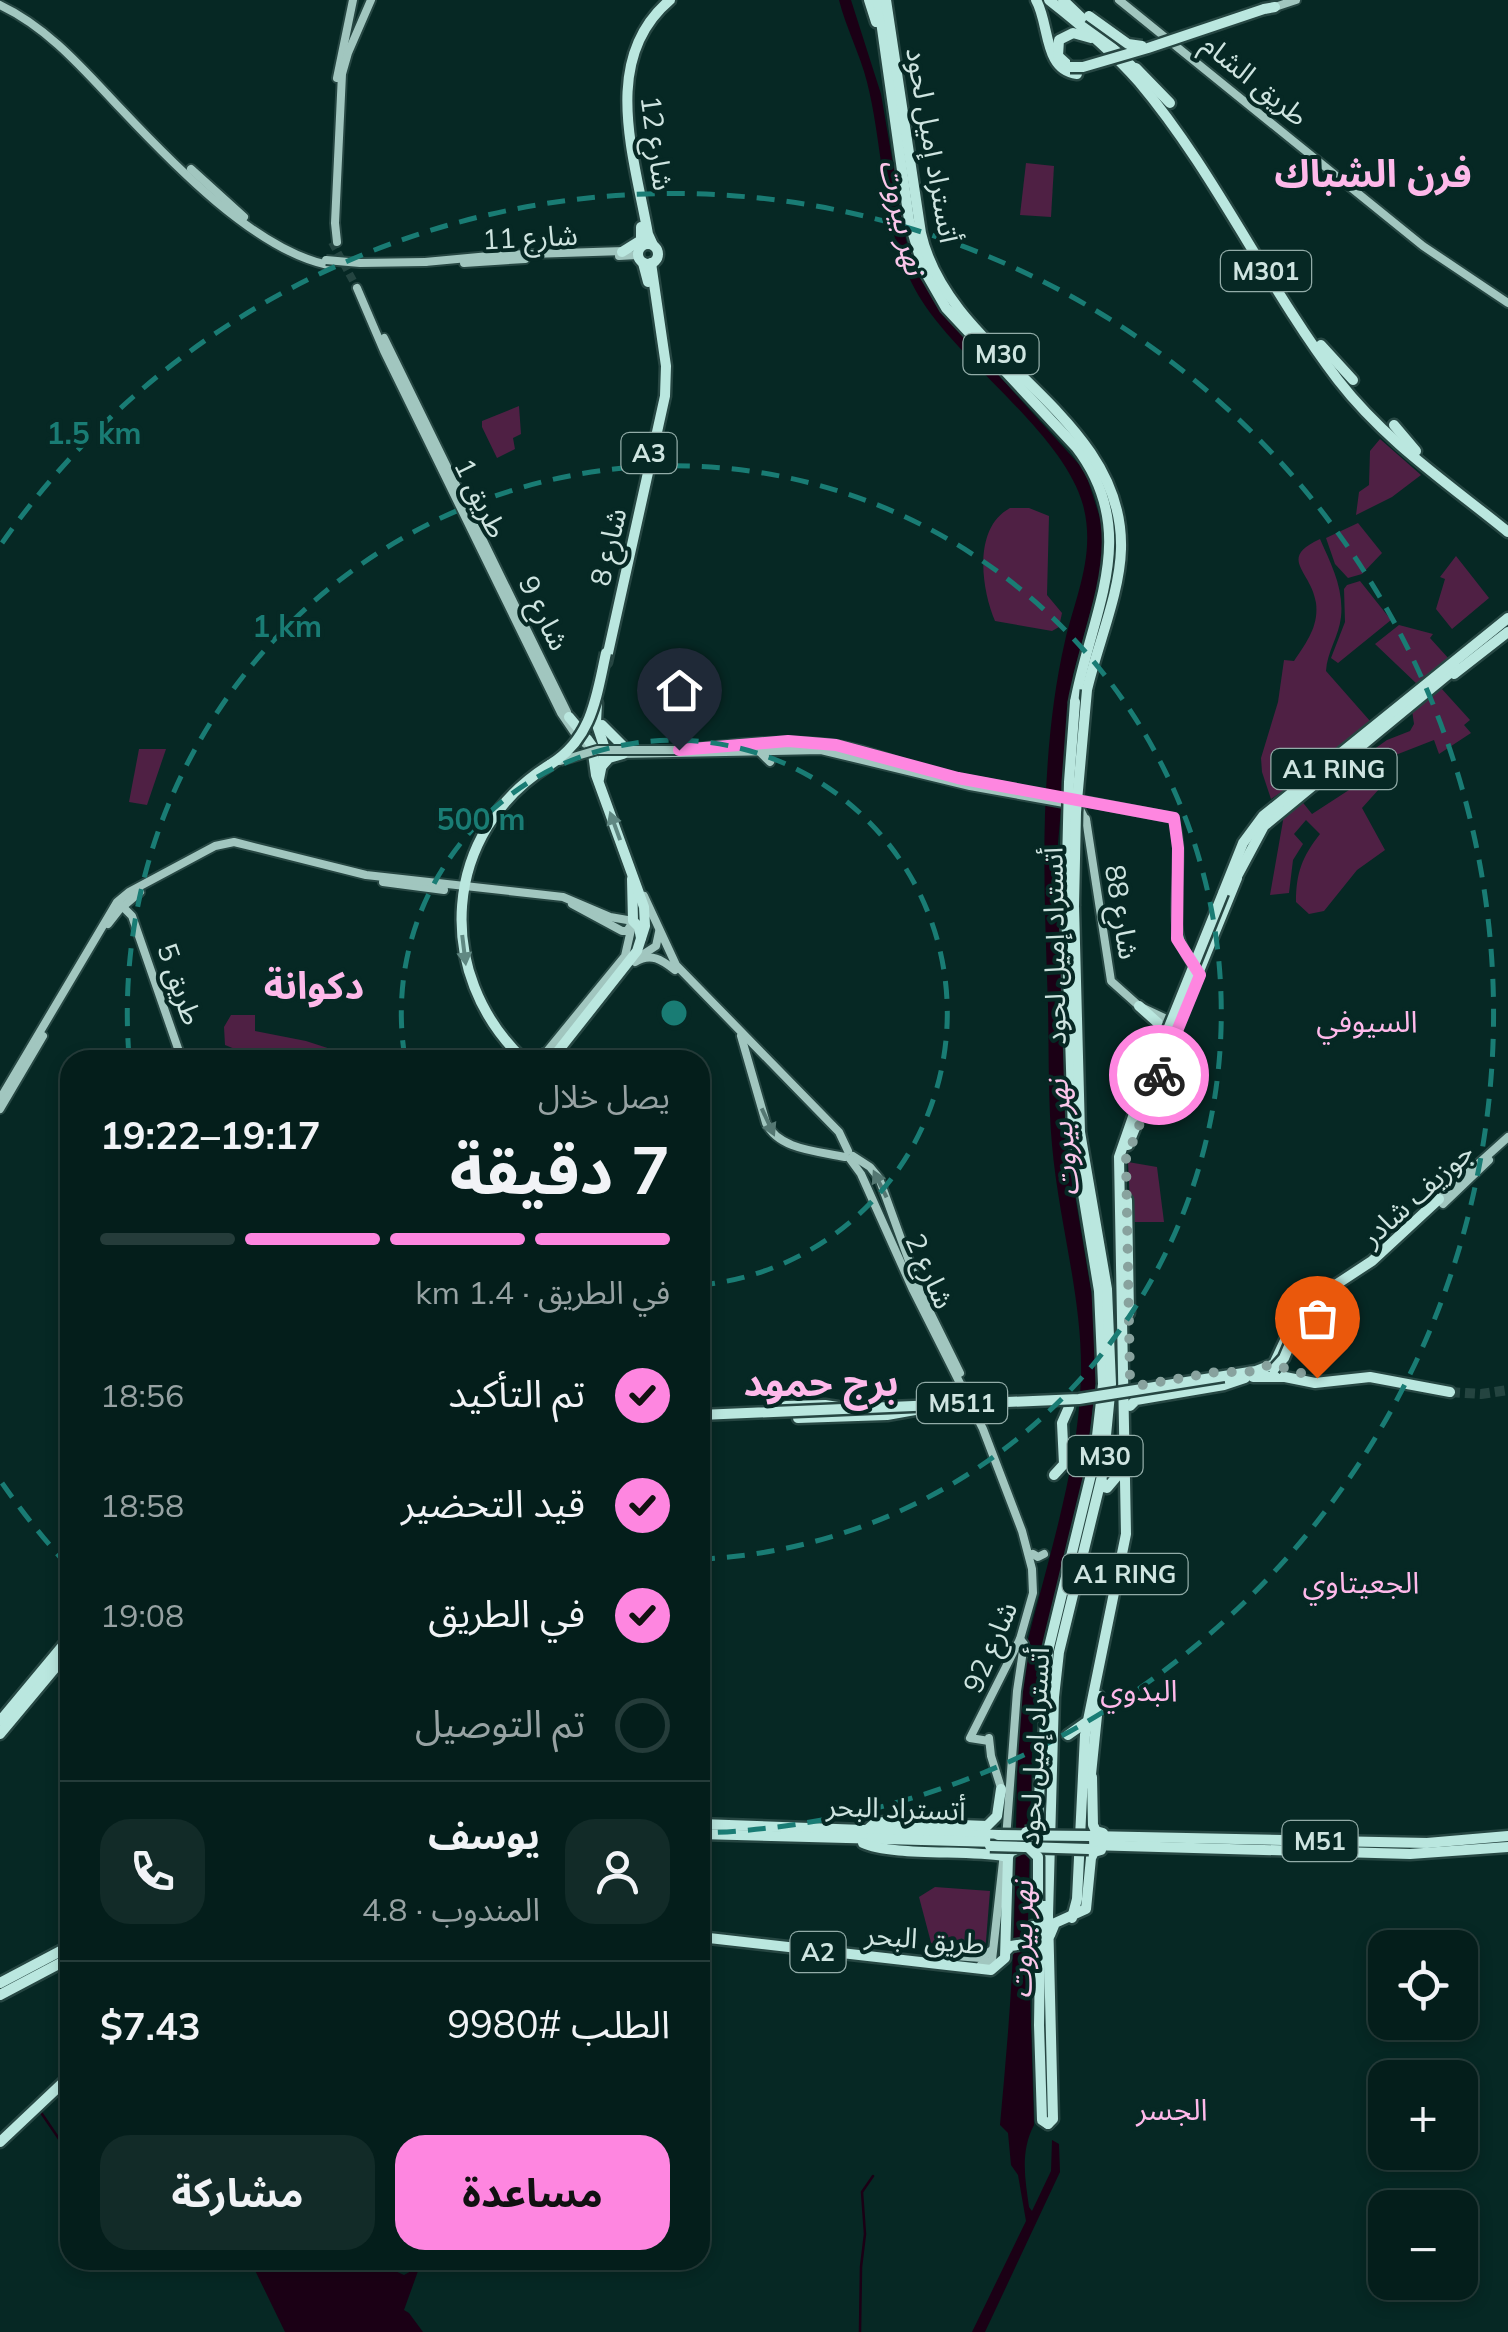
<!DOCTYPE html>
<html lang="ar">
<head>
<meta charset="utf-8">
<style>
  body { margin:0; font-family:Mulish,"Noto Sans Arabic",sans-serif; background:#122b28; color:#f1f3f6; direction:rtl; height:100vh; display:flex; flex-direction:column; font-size:38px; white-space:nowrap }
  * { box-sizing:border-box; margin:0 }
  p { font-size:32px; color:#97a2a3 }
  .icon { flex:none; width:55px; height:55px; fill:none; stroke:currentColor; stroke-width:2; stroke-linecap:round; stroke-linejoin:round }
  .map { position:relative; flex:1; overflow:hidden; direction:ltr }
  .panel { position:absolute; left:60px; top:1050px; width:650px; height:1220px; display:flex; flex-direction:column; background:#041e1b; border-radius:30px; box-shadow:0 5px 15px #0003,0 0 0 2px #253c3a; direction:rtl }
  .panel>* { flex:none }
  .fabs { position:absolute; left:1368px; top:1930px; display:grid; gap:20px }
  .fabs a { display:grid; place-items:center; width:110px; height:110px; border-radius:20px; background:#041e1b; box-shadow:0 5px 15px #0003,0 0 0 2px #253c3a; font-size:50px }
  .pin { position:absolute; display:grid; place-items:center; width:85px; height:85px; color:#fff; margin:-102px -42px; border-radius:50% 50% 50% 0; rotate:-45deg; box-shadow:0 0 10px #0007 }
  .pin .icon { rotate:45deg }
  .courier { position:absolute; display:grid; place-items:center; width:100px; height:100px; margin:-50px; border:8px solid #fe86e0; border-radius:50%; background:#fff; color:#222; box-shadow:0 2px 12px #0007 }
  .overview em { font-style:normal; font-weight:700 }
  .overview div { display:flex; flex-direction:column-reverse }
  .overview { display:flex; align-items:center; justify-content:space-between; height:170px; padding:0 40px }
  h1 { font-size:65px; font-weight:700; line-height:75px }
  .bar { display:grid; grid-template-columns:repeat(4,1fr); gap:15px 10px; align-content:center; height:120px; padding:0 40px }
  .bar i { height:12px; border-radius:8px; background:#253c3a }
  .bar .active { background:#fe86e0 }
  .bar p { grid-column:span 4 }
  .line { display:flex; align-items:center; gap:25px; padding:0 40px; border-top:2px solid #253c3a }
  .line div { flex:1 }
  .round { display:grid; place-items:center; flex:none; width:105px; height:105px; border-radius:30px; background:#122b28 }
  ol { padding:0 40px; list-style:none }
  li { display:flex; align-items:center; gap:30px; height:110px }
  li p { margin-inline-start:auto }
  li .icon { padding:10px; border-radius:50%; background:#fe86e0; color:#111; stroke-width:4 }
  li:last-child { color:#97a2a3 }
  li i { width:55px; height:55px; border:5px solid #253c3a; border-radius:50% }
  .cta { display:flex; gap:20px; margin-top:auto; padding:20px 40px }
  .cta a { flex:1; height:115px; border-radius:30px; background:#fe86e0; color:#111; font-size:40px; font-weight:700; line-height:115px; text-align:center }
  .cta a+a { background:#122b28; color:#f1f3f6 }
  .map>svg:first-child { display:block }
  .green { fill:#4f2044 }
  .water { fill:#1b0015 }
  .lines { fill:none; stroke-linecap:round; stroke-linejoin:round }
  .stream { stroke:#1b0015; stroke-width:2.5 }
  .major-tunnel { stroke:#244440; stroke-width:8; stroke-dasharray:8 4; stroke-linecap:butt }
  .highway-tunnel { stroke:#244440; stroke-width:10; stroke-dasharray:10 5; stroke-linecap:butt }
  .major-casing { stroke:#264642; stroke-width:12 }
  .highway-casing { stroke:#264642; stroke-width:15 }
  .major { stroke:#a1c6bf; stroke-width:8 }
  .highway { stroke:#bae7df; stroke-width:10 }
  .major-bridge-casing { stroke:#264642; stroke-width:12; stroke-linecap:butt }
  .highway-bridge-casing { stroke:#264642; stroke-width:15; stroke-linecap:butt }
  .major-bridge { stroke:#a1c6bf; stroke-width:8 }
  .highway-bridge { stroke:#bae7df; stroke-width:10 }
  .oneway { fill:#608882 }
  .oneway2 { fill:#547772 }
  .done { stroke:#88a29e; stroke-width:10; stroke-dasharray:0 18 }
  .route { stroke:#fe86e0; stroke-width:12 }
  .ring { fill:none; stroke:#197c74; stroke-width:5; stroke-dasharray:18 12 }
  .labels { text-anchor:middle; stroke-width:8; stroke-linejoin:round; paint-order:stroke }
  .shield { fill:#062824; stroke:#92aca8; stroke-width:2.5 }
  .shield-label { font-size:25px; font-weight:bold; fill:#cee4e0 }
  .street-label { font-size:28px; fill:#cee4e0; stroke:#062824 }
  .water-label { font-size:30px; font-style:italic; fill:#fac6ea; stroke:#062824 }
  .neighbourhood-label { font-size:30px; fill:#feb9ea; stroke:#062824 }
  .district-label { font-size:38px; font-weight:bold; fill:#feb9ea; stroke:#062824 }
  .centre { fill:#197c74; stroke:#062824; stroke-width:5 }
  .ring-label { font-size:30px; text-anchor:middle; font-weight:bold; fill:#197c74; stroke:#062824; stroke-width:8; stroke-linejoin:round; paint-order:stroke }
</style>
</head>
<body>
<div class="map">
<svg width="1508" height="2332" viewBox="0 0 1508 2332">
  <rect width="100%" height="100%" fill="#062824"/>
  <g class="green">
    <polygon points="1026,163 1054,166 1051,217 1020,215"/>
    <polygon points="519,406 521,434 513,438 515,449 497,458 482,427 482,421"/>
    <polygon points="1380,439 1421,475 1392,497 1356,515 1359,492 1369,485 1370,451"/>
    <path d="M1010,508H1029L1049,516L1047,595L1062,613L1059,627L1052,631L995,621C981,588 973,528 1010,508Z"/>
    <polygon points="1358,523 1382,553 1362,574 1348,578 1335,564 1326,538"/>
    <path d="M1320,539C1331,564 1344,588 1341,617C1339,636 1327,652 1326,671L1370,721L1300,778L1289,756L1276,761L1286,789L1271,799L1262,772L1261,758L1278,702L1284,660L1294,661C1306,643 1319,626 1316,603C1311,570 1277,559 1320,539Z"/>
    <polygon points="1456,556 1489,598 1452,629 1436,609 1445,579 1440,577"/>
    <polygon points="1360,581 1391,620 1338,663 1331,658 1345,622 1344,589 1347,585"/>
    <polygon points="1399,625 1433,634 1430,638 1449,659 1417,684 1375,644"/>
    <path d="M1441,688L1470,720L1464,725L1471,733L1439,754L1434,740L1393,756L1397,769L1362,808L1385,850L1357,870L1324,911L1309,914L1296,902C1296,873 1302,857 1320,834L1306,820L1294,834L1303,844L1293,860L1289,893L1270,895L1284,815L1300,799L1312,814L1369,777L1359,760L1387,740L1410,731L1414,724L1412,710Z"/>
    <polygon points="139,749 166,749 147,805 129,802"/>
    <polygon points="231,1015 255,1015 255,1031 306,1041 349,1055 349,1060 249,1060 245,1053 225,1045 224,1027"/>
    <polygon points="1128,1162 1157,1167 1164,1222 1131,1222"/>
    <polygon points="935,1887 990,1891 985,1953 982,1956 933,1950 919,1897"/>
  </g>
  <g class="water">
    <path d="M839,0H851L881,94L906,240L920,278L955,327L1085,471L1102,524V561L1098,584L1073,675L1058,843L1066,1142L1096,1320L1097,1375L1085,1469L1040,1656L1033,1712L1028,1923L1034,2125C1020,2152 1025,2178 1029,2207L1032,2211L1051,2171L1052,2140L1059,2144L1060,2172L985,2332H972L1026,2221L1018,2175L1011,2165L1008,2133L1000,2125C1006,2059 1012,1993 1014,1926C1017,1834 1015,1743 1025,1651C1047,1562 1078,1470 1081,1378C1083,1299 1059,1224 1052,1145C1048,1099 1049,1052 1048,1006C1046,942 1043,878 1045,814C1047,757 1052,697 1065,641C1076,595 1096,554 1083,505C1064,435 963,365 922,301C881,238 885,153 867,82C860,54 846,28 839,0Z"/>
    <polygon points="250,2260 359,2260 369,2267 382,2265 404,2275 413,2270 411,2260 422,2260 404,2310 409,2313 423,2332 285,2332"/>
  </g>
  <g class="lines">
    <g class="stream">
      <polyline points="40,2111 70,2155"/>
      <polyline points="860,2332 861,2267 865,2234 862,2192 873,2176"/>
    </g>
    <polyline class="major-tunnel" points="332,242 357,288"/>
    <polyline class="highway-tunnel" points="1450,1392 1481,1394 1508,1390"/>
    <defs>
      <g id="major">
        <polyline points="1119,0 1423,246 1508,303"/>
        <path d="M0,5C49,28 85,71 121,109C172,163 255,250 328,265"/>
        <polyline points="1275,7 1296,0"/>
        <polyline points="337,78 353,0"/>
        <polyline points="191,169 244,217"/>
        <polyline points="337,242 335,223 342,74 348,53 371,0"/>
        <polyline points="619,256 637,255"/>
        <polyline points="425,262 500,255 624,251"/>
        <polyline points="464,263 525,259"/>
        <polyline points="357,288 384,351 561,713 578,738 593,750"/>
        <polyline points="384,338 567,712"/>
        <path d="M681,750C732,744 786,737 837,745C863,749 888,759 913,767"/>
        <polyline points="758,750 770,762"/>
        <polyline points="621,754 821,750 970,786 1064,803 1080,809 1086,821"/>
        <polyline points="961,779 1021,790"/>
        <path d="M1074,799L1173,818C1190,866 1160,919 1191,962"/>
        <polyline points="1086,819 1111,981 1139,1006 1175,1023"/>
        <polyline points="383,882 444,890"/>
        <polyline points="644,896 676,965 839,1132 848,1151"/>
        <polyline points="120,904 132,916 182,1060"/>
        <polyline points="572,904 622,931 627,931 632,923"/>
        <polyline points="108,924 119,910 140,892"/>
        <polyline points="642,955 656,946 659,932"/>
        <path d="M635,962C651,952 662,960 675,970"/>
        <path d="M741,1036L766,1123C779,1150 818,1151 845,1157"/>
        <polyline points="0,1099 117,902 129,892 215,846 234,842 366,875 563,897 610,917 633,921 625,956 544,1055"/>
        <polyline points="0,1109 43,1036"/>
        <polyline points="853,1156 870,1167 879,1178 921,1294 960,1373"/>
        <polyline points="850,1159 861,1174 913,1290 983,1429 1022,1531 1032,1569 1033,1593 1020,1639 970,1738 989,1741"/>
        <polyline points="1439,1199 1508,1137"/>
        <polyline points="1443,1204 1489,1160"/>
        <polyline points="1033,1554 1038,1557 1044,1554"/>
        <polyline points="989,1738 991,1756 1002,1791"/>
        <polyline points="1006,1839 1017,1691 1024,1644 1020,1639"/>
        <polyline points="936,1962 955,1956 981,1958 992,1950"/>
        <polyline points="981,1965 992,1960 1004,1853"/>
      </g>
      <g id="highway">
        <polyline points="869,0 876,22"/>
        <path d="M878,0L909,220L923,268L946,308L1076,447C1142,533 1092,610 1075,702"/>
        <path d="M886,0L921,233C949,358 1125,413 1121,549C1120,593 1097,646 1087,690"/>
        <path d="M1036,0C1050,24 1043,70 1077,74"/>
        <path d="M1049,0C1081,25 1112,51 1139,82C1215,172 1267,287 1338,380C1385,441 1449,484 1508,532"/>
        <polyline points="1063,0 1140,74"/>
        <polyline points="1264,9 1275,7"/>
        <polyline points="1070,67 1058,56 1059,40 1073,33 1091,38"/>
        <polyline points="1136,68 1170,103"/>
        <circle cx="648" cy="254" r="10"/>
        <path d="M653,245L648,234C634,155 600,59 670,0"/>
        <polyline points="641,246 641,227"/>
        <polyline points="622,252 638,242"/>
        <polyline points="643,263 648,282"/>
        <polyline points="1321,345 1353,380"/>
        <polyline points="1394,425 1416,451"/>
        <polyline points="606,662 665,396 666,366 651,263"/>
        <polyline points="1454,674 1508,632"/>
        <polyline points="597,703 596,722 605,749 599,779"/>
        <polyline points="569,717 579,729 585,724"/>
        <polyline points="602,725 622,745"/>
        <polyline points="601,767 609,758 623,754"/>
        <polyline points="632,879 633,921 639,927 641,938"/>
        <polyline points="1234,882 1264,826 1456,668"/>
        <polyline points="1223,893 1243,843 1263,816 1508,618"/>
        <polyline points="1139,1006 1158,1023 1161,1039"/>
        <path d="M524,1060C433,974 441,831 551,764"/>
        <polyline points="543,1060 545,1054"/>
        <polyline points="551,1060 637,951 645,926 644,907 596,775 592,746 587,739"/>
        <polyline points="1128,1145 1237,878"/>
        <polyline points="1127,1200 1129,1313"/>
        <polyline points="1307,1285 1330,1287"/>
        <polyline points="1224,1376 1256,1371 1274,1364 1294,1321 1308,1303 1372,1261 1439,1199"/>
        <polyline points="1253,1377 1285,1377 1315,1383 1370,1377 1450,1392"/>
        <polyline points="786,1406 825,1405 838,1407"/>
        <polyline points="1130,1406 1136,1400 1224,1385 1245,1378"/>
        <polyline points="798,1418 887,1415 915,1410"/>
        <polyline points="1054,1475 1064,1464 1062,1423 1069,1407"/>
        <polyline points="1102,1481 1103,1487 1107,1488 1124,1468"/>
        <polyline points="0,1721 70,1637"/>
        <polyline points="0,1734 70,1650"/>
        <polyline points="1068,1735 1085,1723"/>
        <polyline points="1092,1777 1093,1825 1096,1831 1103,1833"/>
        <polyline points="1090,1784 1099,1696"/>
        <polyline points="1042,1787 1048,1651 1094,1462 1103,1384 1099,1291 1073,1133 1066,906"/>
        <polyline points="700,1824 998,1835"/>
        <polyline points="868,1829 875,1823 885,1822 987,1826 997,1816 1001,1789"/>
        <polyline points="700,1834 997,1842"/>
        <polyline points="1089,1836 1427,1843 1508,1836"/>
        <path d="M863,1843C890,1856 967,1850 1003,1856"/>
        <polyline points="1089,1845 1410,1854 1508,1847"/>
        <polyline points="1041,1894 1039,2025 1042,2120 1048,2124"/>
        <polyline points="1072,1918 1077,1899 1085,1735 1126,1534 1119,1157 1135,1111"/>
        <polyline points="1050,1935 1055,1923 1086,1909 1091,1858 1094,1852 1101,1850"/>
        <polyline points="700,1937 991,1970 1005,1958 1008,1857 1010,1852 1019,1848"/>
        <polyline points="1006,1951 1011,1946 1030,1943 1033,1926"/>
        <polyline points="0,1983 70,1946"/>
        <polyline points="0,1995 70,1958"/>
        <polyline points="1048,2124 1053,2119 1048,1915 1054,1697 1059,1652 1102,1476 1111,1384 1107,1289 1080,1132 1074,906"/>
        <polyline points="0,2142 70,2076"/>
      </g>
    </defs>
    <use href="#major" class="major-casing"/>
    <use href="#highway" class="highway-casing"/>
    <use href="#major" class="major"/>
    <use href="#highway" class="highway"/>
    <defs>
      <g id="major-bridge">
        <polyline points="326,260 360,263 425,262"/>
        <polyline points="560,761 597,750 679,750"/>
      </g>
      <g id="highway-bridge">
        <polyline points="1089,16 1128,44 1142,46"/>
        <polyline points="1070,67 1083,67 1148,48 1264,9"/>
        <path d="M551,764C592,738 596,698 606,653"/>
        <polyline points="1066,906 1069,782 1075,702"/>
        <polyline points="1074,906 1076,812 1087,690"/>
        <polyline points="1135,1111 1223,893"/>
        <polyline points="1274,1369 1284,1358 1296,1330"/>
        <polyline points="700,1415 1079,1399 1224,1376"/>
        <polyline points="1026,1832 1034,1830 1038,1824 1040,1778"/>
        <polyline points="998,1835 1089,1836"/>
        <polyline points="990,1846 1089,1849"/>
        <polyline points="1030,1849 1038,1857 1038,1901"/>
      </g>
    </defs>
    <use href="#major-bridge" class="major-bridge-casing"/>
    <use href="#highway-bridge" class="highway-bridge-casing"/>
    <use href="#major-bridge" class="major-bridge"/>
    <use href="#highway-bridge" class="highway-bridge"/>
  </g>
  <defs><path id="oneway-solid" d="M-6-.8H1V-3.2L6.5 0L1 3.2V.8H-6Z" transform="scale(2.5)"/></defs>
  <g class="oneway">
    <use href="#oneway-solid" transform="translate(615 826) rotate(-110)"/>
    <use href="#oneway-solid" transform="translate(464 950) rotate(83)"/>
  </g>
  <g class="oneway2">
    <use href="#oneway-solid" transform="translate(768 1122) rotate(65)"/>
    <use href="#oneway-solid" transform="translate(880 1184) rotate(-116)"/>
  </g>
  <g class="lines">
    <polyline class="done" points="1159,1075 1126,1159 1130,1378 1142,1385 1216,1372 1248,1372 1272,1364 1317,1378"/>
    <polyline class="route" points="679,750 788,741 836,745 958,778 1174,818 1178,848 1177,939 1200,975 1159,1075"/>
  </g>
  <g class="ring">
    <path d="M405 1058A273 273 0 1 1 700 1285"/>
    <path d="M129 1056A547 547 0 1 1 703 1559"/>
    <path d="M69 1567A820 820 0 0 1 2 1483M2 543A820 820 0 1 1 703 1833"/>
  </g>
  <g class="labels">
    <g class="shield">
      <rect x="1221" y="251" width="90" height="40" rx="8"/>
      <rect x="963.5" y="334" width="75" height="40" rx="8"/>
      <rect x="621.5" y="433" width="55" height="40" rx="8"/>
      <rect x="1271.5" y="749" width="125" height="40" rx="8"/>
      <rect x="917" y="1383" width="90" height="40" rx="8"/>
      <rect x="1067.5" y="1436" width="75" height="40" rx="8"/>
      <rect x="1062.5" y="1554" width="125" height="40" rx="8"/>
      <rect x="1282.5" y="1821" width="75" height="40" rx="8"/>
      <rect x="790.5" y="1932" width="55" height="40" rx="8"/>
    </g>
    <g class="shield-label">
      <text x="1266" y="280">M301</text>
      <text x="1001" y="363">M30</text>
      <text x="649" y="462">A3</text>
      <text x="1334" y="778">A1 RING</text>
      <text x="962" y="1412">M511</text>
      <text x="1105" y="1465">M30</text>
      <text x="1125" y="1583">A1 RING</text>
      <text x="1320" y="1850">M51</text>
      <text x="818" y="1961">A2</text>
    </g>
    <g class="street-label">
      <text transform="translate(1255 80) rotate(39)" y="10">طريق الشام</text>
      <text transform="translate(657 143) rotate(82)" y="10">شارع 12</text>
      <text transform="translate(933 145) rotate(80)" y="10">أتستراد إميل لحود</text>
      <text transform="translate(530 237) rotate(-3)" y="10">شارع 11</text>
      <text transform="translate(481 498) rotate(64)" y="10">طريق 1</text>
      <text transform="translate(608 547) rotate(-77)" y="10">شارع 8</text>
      <text transform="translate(544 613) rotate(64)" y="10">شارع 9</text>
      <text transform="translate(1122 912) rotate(81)" y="10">شارع 88</text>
      <text transform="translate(1054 946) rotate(-91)" y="10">أتستراد إميل لحود</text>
      <text transform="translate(180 984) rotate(71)" y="10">طريق 5</text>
      <text transform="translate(1417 1194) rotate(-42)" y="10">جوزيف شادر</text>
      <text transform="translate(930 1271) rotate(66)" y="10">شارع 2</text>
      <text transform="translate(990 1647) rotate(-67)" y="10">شارع 92</text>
      <text transform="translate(1034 1746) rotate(-87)" y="10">أتستراد إميل لحود</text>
      <text transform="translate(896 1808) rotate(2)" y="10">أتستراد البحر</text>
      <text transform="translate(925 1939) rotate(5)" y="10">طريق البحر</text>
    </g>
    <g class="water-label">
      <text transform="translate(902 217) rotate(77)" y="10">نهر بيروت</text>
      <text transform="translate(1063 1138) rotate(-96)" y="10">نهر بيروت</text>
      <text transform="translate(1022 1940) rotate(-89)" y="10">نهر بيروت</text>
    </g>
    <g class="neighbourhood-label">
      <text x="1367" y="1032">السيوفي</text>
      <text x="1361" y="1593">الجعيتاوي</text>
      <text x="1139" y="1701">البدوي</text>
      <text x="1172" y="2120">الجسر</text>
    </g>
    <g class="district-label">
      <text x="1373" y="187">فرن الشباك</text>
      <text x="314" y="999">دكوانة</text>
      <text x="821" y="1396">برج حموﺪ</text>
    </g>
  </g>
  <circle cx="674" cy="1013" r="15" class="centre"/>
  <g class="ring-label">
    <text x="94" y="444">1.5 km</text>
    <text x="287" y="637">1 km</text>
    <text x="481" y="830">500 m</text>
  </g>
</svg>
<div class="fabs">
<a><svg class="icon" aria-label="locate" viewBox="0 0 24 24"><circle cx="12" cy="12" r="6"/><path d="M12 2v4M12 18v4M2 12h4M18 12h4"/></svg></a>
<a>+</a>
<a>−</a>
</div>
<div class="pin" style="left:1317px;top:1378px;background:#ea580c"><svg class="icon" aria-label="bag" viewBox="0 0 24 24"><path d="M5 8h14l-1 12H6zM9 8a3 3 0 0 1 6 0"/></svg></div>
<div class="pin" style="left:679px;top:750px;background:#1f2937"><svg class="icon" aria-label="home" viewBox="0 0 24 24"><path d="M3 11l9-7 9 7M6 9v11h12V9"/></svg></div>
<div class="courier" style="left:1159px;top:1075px"><svg class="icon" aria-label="bike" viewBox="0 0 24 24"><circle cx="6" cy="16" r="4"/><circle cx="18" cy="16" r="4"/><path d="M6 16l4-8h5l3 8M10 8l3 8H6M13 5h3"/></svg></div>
<section class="panel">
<div class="overview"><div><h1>7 دقيقة</h1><p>يصل خلال</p></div><em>19:17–19:22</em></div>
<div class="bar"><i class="active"></i><i class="active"></i><i class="active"></i><i></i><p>في الطريق · 1.4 km</p></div>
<ol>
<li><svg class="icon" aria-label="check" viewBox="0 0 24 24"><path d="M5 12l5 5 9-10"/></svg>تم التأكيد<p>18:56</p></li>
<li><svg class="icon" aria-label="check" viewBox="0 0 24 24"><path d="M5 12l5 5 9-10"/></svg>قيد التحضير<p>18:58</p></li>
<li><svg class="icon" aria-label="check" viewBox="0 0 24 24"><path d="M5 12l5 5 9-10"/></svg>في الطريق<p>19:08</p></li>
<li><i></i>تم التوصيل</li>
</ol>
<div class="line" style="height:180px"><a class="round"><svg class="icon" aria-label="person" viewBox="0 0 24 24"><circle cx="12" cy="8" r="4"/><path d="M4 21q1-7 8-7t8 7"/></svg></a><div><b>يوسف</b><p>المندوب · 4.8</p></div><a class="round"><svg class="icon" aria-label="phone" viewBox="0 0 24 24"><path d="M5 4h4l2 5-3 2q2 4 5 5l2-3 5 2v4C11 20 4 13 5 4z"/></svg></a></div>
<div class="line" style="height:130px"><div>الطلب #9980</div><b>$7.43</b></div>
<div class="cta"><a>مساعدة</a><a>مشاركة</a></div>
</section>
</div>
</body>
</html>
